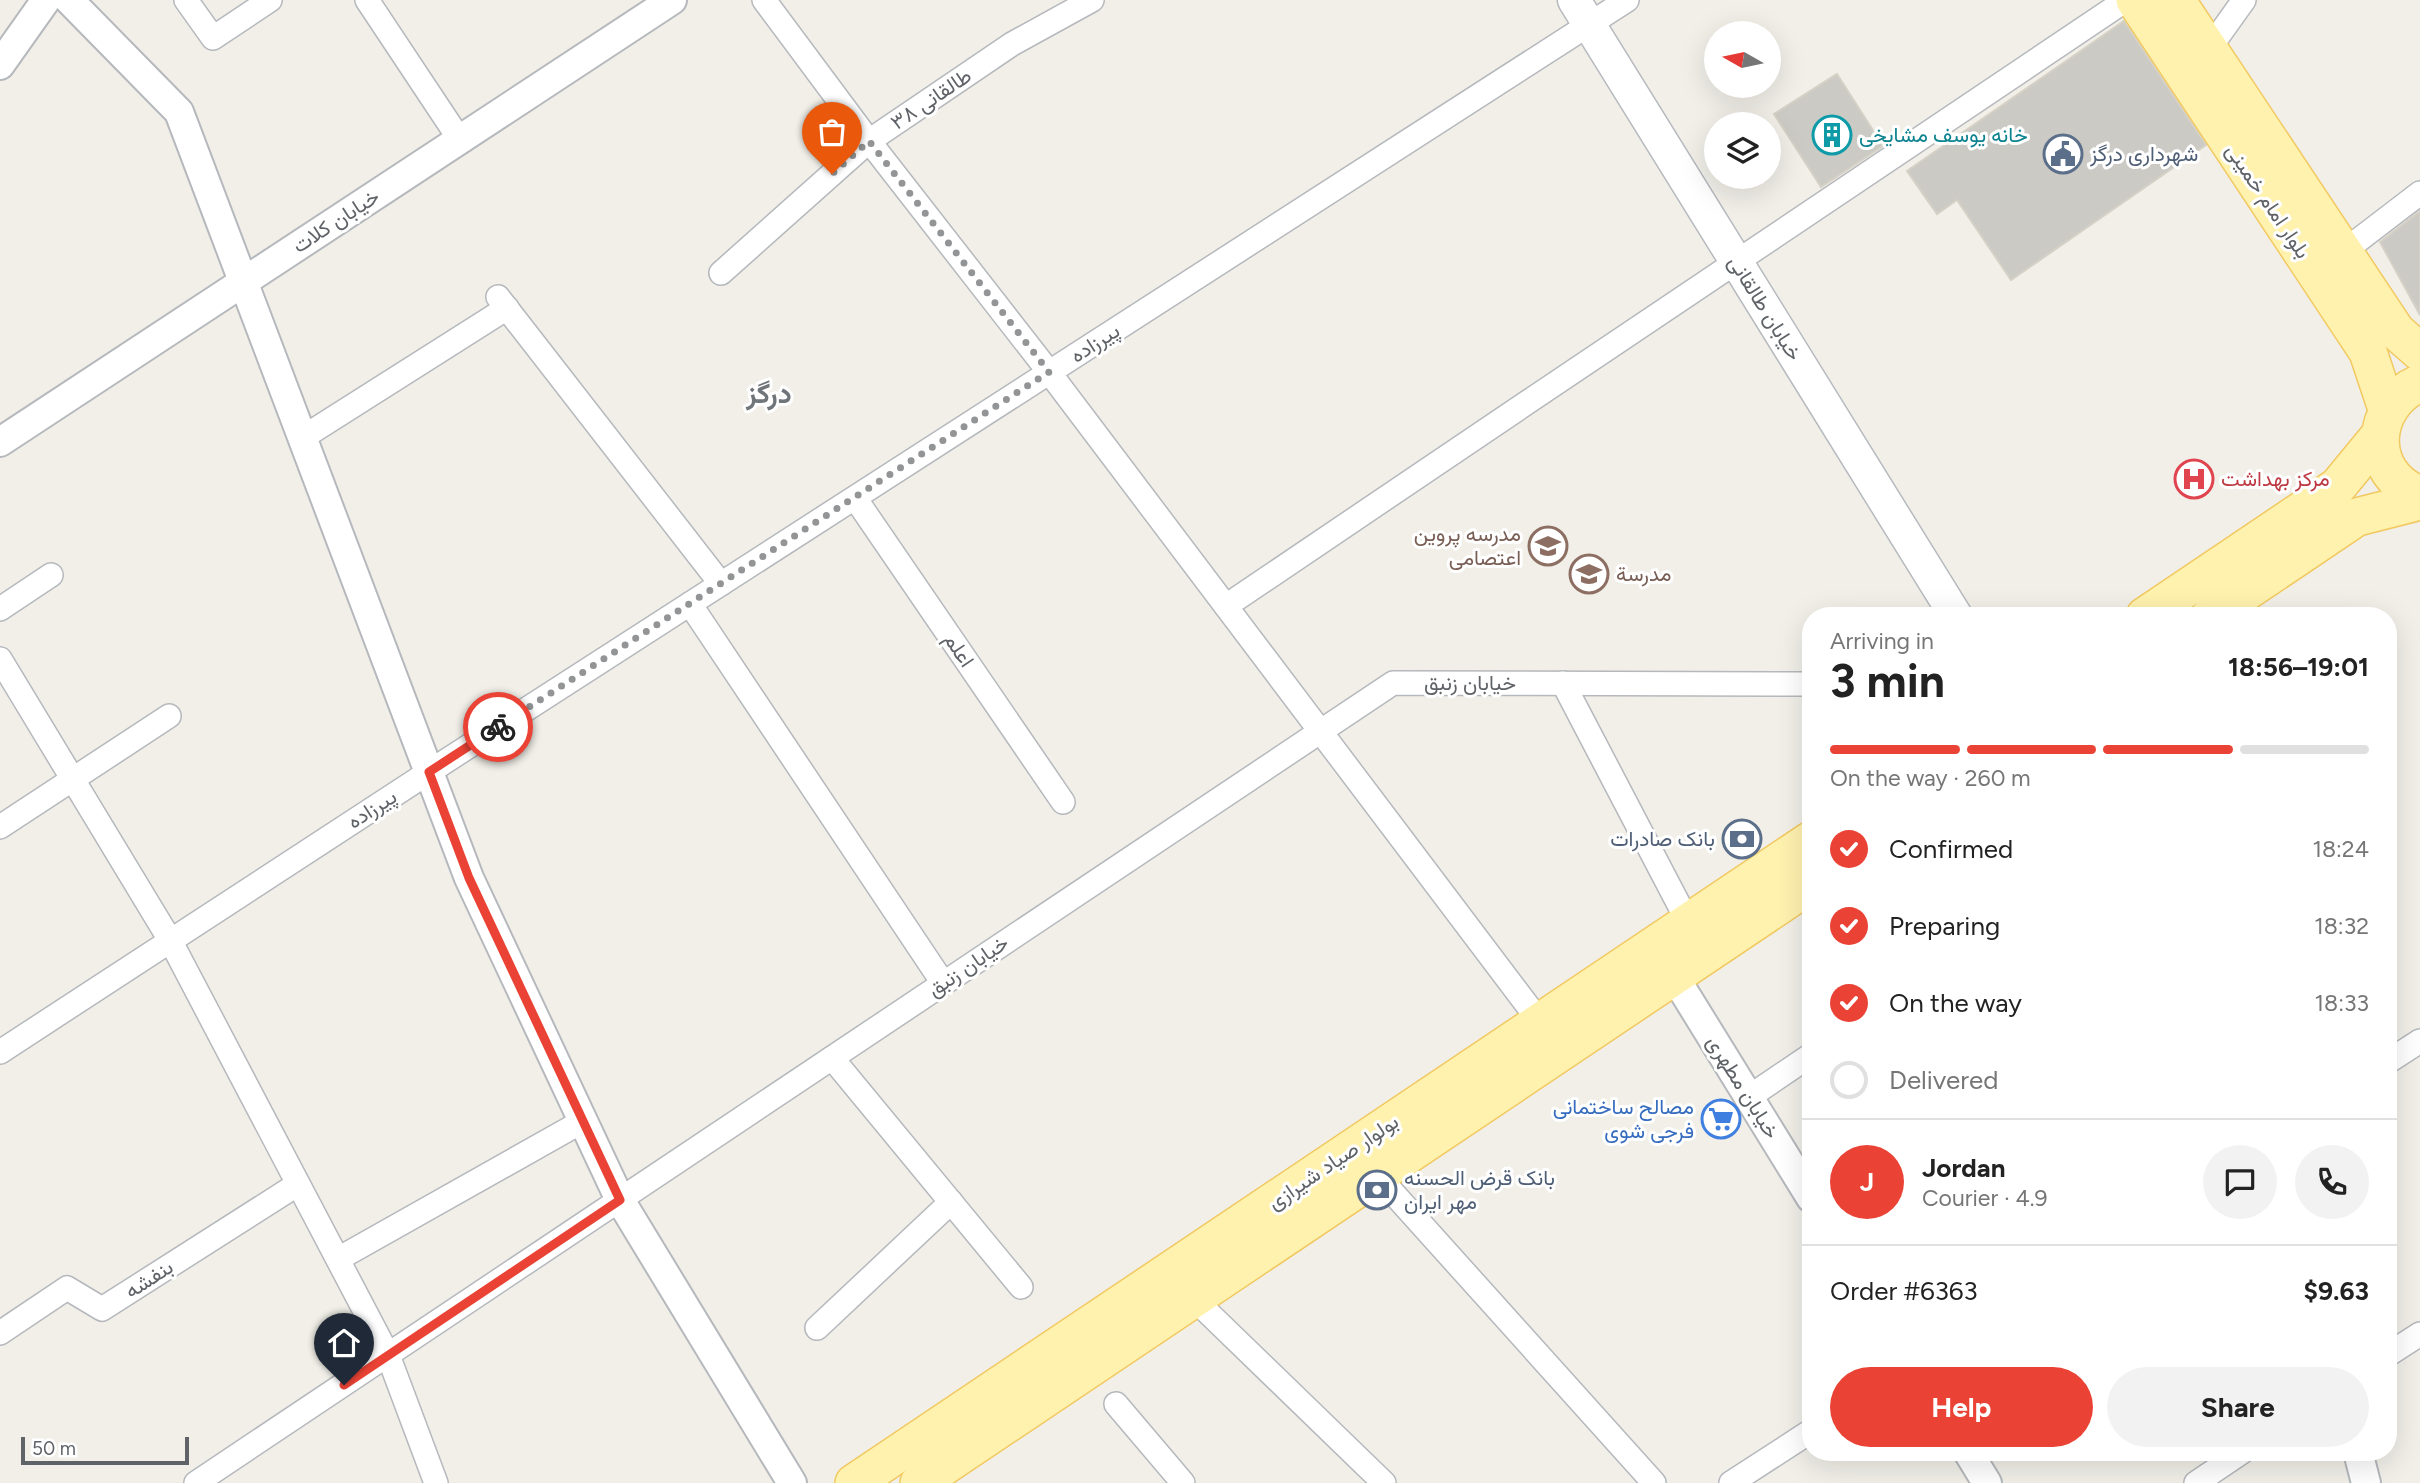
<!DOCTYPE html>
<html lang="en">
<head>
<meta charset="utf-8">
<style>
  body { margin:0; font-family:Figtree,Vazirmatn,sans-serif; background:#f2f2f2; color:#222; height:100vh; display:flex; flex-direction:column; font-size:26px; white-space:nowrap }
  * { box-sizing:border-box; margin:0 }
  p { font-size:23px; color:#767676 }
  .icon { flex:none; width:38px; height:38px; fill:none; stroke:currentColor; stroke-width:2; stroke-linecap:round; stroke-linejoin:round }
  .map { position:relative; flex:1; overflow:hidden }
  .panel { position:absolute; left:1802px; top:607px; width:595px; height:854px; display:flex; flex-direction:column; background:#fff; border-radius:28px; box-shadow:0 7px 28px #0002 }
  .panel>* { flex:none }
  .needle { width:46px; rotate:279deg }
  .controls { position:absolute; left:1704px; top:21px; display:grid; gap:14px }
  .controls a { display:grid; place-items:center; width:77px; height:77px; border-radius:50%; background:#fff; box-shadow:0 7px 28px #0002; font-size:35px }
  .scale { position:absolute; left:21px; bottom:18px; width:168px; box-sizing:border-box; padding-left:7px; border:4px solid #5f6368; border-top:0; font-size:19px; line-height:24px; white-space:nowrap; color:#5f6368; -webkit-text-stroke:5px #fff; paint-order:stroke }
  .pin { position:absolute; display:grid; place-items:center; width:60px; height:60px; color:#fff; margin:-72px -30px; border-radius:50% 50% 50% 0; rotate:-45deg; box-shadow:0 0 7px #0007 }
  .pin .icon { rotate:45deg }
  .courier { position:absolute; display:grid; place-items:center; width:70px; height:70px; margin:-35px; border:5px solid #ea4335; border-radius:50%; background:#fff; color:#222; box-shadow:0 2px 9px #0007 }
  .head em { font-style:normal; font-weight:700 }
  .head div { display:flex; flex-direction:column-reverse }
  .head { display:flex; align-items:center; justify-content:space-between; height:119px; padding:0 28px }
  h1 { font-size:46px; font-weight:700; line-height:52px }
  .bar { display:grid; grid-template-columns:repeat(4,1fr); gap:10px 7px; align-content:center; height:84px; padding:0 28px }
  .bar i { height:9px; border-radius:5px; background:#e0e0e0 }
  .bar .on { background:#ea4335 }
  .bar p { grid-column:span 4 }
  .line { display:flex; align-items:center; gap:18px; padding:0 28px; border-top:2px solid #e0e0e0 }
  .line div { flex:1 }
  .round { display:grid; place-items:center; flex:none; width:74px; height:74px; border-radius:37px; background:#f2f2f2 }
  ol { padding:0 28px; list-style:none }
  li { display:flex; align-items:center; gap:21px; height:77px }
  li p { margin-inline-start:auto }
  li .icon { padding:7px; border-radius:50%; background:#ea4335; color:#fff; stroke-width:4 }
  li:last-child { color:#767676 }
  li i { width:38px; height:38px; border:4px solid #e0e0e0; border-radius:50% }
  .cta { display:flex; gap:14px; margin-top:auto; padding:14px 28px }
  .cta a { flex:1; height:80px; border-radius:42px; background:#ea4335; color:#fff; font-size:28px; font-weight:700; line-height:80px; text-align:center }
  .cta a+a { background:#f2f2f2; color:#222 }
  .map>svg:first-child { display:block }
  .building { fill:#cccac5; stroke:#d6d1c6; stroke-width:2 }
  .lines { fill:none; stroke-linecap:round; stroke-linejoin:round }
  .minor-casing { stroke:#b5b8bc; stroke-width:26 }
  .tertiary-casing { stroke:#b5b8bc; stroke-width:32 }
  .secondary-casing { stroke:#b6babf; stroke-width:35 }
  .primary-casing { stroke:#f2c960; stroke-width:40 }
  .minor { stroke:#fff; stroke-width:23 }
  .tertiary { stroke:#fff; stroke-width:28 }
  .secondary { stroke:#fff; stroke-width:32 }
  .primary { stroke:#fff2af; stroke-width:37 }
  .done { stroke:#929495; stroke-width:7; stroke-dasharray:0 12.6 }
  .route { stroke:#ea4335; stroke-width:9 }
  .labels { text-anchor:middle; stroke-width:6; stroke-linejoin:round; paint-order:stroke }
  .street-label { font-size:21px; fill:#5f6368; stroke:#fff }
  .culture-label { font-size:21px; fill:#0d838f; stroke:#fff; text-anchor:start }
  .service-label { font-size:21px; fill:#4e5e75; stroke:#fff; text-anchor:start }
  .health-label { font-size:21px; fill:#be3a42; stroke:#fff; text-anchor:start }
  .education-label { font-size:21px; fill:#785e54; stroke:#fff; text-anchor:end }
  .shop-label { font-size:21px; fill:#366cbe; stroke:#fff; text-anchor:end }
  .district-label { font-size:28px; font-weight:bold; fill:#70757a; stroke:#fff }
</style>
</head>
<body>
<div class="map">
<svg width="2420" height="1483" viewBox="0 0 2420 1483">
  <rect width="100%" height="100%" fill="#f1efe8"/>
  <g class="building">
    <polygon points="2124,21 2206,145 2011,280 1957,200 1937,214 1907,171"/>
    <polygon points="1837,74 1883,146 1821,187 1774,114"/>
    <polygon points="2420,211 2420,315 2380,242"/>
  </g>
  <g class="lines">
    <defs>
      <g id="minor">
        <polyline points="186,0 213,38 270,0"/>
        <polyline points="367,0 460,140"/>
        <polyline points="764,0 869,141 1049,372 1540,1022"/>
        <polyline points="2209,49 2244,0"/>
        <polyline points="2343,252 2420,193"/>
        <polyline points="721,273 869,141 1012,44 1092,0"/>
        <polyline points="498,297 721,584"/>
        <polyline points="302,438 507,308"/>
        <polyline points="855,498 1063,802"/>
        <polyline points="690,604 943,983"/>
        <path d="M1226,606C1526,404 1824,200 2126,0"/>
        <polyline points="0,609 51,575"/>
        <polyline points="0,659 170,940 388,1355 436,1483"/>
        <polyline points="1563,683 1688,922"/>
        <polyline points="0,827 169,716"/>
        <polyline points="0,1052 429,772 1627,0"/>
        <polyline points="832,1058 1021,1287"/>
        <polyline points="2389,1061 2420,1041"/>
        <polyline points="1749,1097 1811,1055"/>
        <polyline points="1377,1175 1654,1483"/>
        <polyline points="338,1259 583,1121"/>
        <polyline points="1194,1299 1384,1483"/>
        <polyline points="817,1328 951,1202"/>
        <polyline points="0,1333 67,1288 102,1309 298,1184"/>
        <polyline points="2389,1354 2420,1334"/>
        <polyline points="1116,1404 1183,1483"/>
        <polyline points="196,1483 1393,683 1811,684"/>
        <polyline points="1731,1483 1811,1431"/>
        <polyline points="2196,1483 2242,1452"/>
      </g>
      <g id="tertiary">
        <polyline points="69,0 179,112 469,878 620,1200 792,1483"/>
        <polyline points="0,65 46,0"/>
        <polyline points="0,442 672,0"/>
        <polyline points="1674,976 1811,1198"/>
        <polyline points="1968,1452 1987,1483"/>
        <polyline points="2358,1452 2366,1483"/>
      </g>
      <polyline id="secondary" points="1574,0 1956,616"/>
      <g id="primary">
        <polyline points="2135,0 2368,352 2387,409"/>
        <polyline points="2176,0 2396,331 2420,352"/>
        <path d="M2420,383C2369,405 2365,474 2420,495"/>
        <polyline points="2145,616 2338,486 2380,435"/>
        <polyline points="2210,616 2357,517 2420,501"/>
        <polyline points="854,1483 1811,840"/>
        <polyline points="919,1483 1811,884"/>
      </g>
    </defs>
    <use href="#minor" class="minor-casing"/>
    <use href="#tertiary" class="tertiary-casing"/>
    <use href="#secondary" class="secondary-casing"/>
    <use href="#primary" class="primary-casing"/>
    <use href="#minor" class="minor"/>
    <use href="#tertiary" class="tertiary"/>
    <use href="#secondary" class="secondary"/>
    <use href="#primary" class="primary"/>
  </g>
  <g class="lines">
    <polyline class="done" points="498,727 1049,372 869,141 832,174"/>
    <polyline class="route" points="344,1385 620,1200 469,878 429,772 498,727"/>
  </g>
  <defs>
    <symbol id="building-ring" viewBox="-11 -11 22 22"><circle r="9.5" fill="#fff" stroke="#0f9aa8" stroke-width="1.5"/><path d="M-4-6H4V6H1V3H-1V6H-4ZM-2.5-4.3h1.7v1.8h-1.7ZM.8-4.3h1.7v1.8H.8ZM-2.5-1h1.7V.8h-1.7ZM.8-1h1.7V.8H.8Z" fill="#0f9aa8"/></symbol>
    <symbol id="civic-ring" viewBox="-11 -11 22 22"><circle r="9.5" fill="#fff" stroke="#5c6f8a" stroke-width="1.5"/><path d="M-.6-6.5H3V-4.5H.6V-3L4-1V1h2V6H-6V1h2V-1L-.6-3ZM-1.2 2.5V6h2.4V2.5Z" fill="#5c6f8a"/></symbol>
    <symbol id="hospital-ring" viewBox="-11 -11 22 22"><circle r="9.5" fill="#fff" stroke="#e0444e" stroke-width="1.5"/><path d="M-5-5h3v3.5h4V-5h3V5h-3V1.5h-4V5h-3Z" fill="#e0444e"/></symbol>
    <symbol id="school-ring" viewBox="-11 -11 22 22"><circle r="9.5" fill="#fff" stroke="#8d6e63" stroke-width="1.5"/><path d="M0-5L7-2L0 1L-7-2ZM-4 1L0 2.5L4 1V4Q0 6-4 4Z" fill="#8d6e63"/></symbol>
    <symbol id="bank-ring" viewBox="-11 -11 22 22"><circle r="9.5" fill="#fff" stroke="#5c6f8a" stroke-width="1.5"/><path d="M-6-4H6V4H-6ZM0-2.3a2.3 2.3 0 1 0 0 4.6a2.3 2.3 0 1 0 0-4.6Z" fill="#5c6f8a"/></symbol>
    <symbol id="supermarket-ring" viewBox="-11 -11 22 22"><circle r="9.5" fill="#fff" stroke="#3f7fe0" stroke-width="1.5"/><path d="M-6-5.5h2.5l.6 2H6L4.5 2H-2.5L-4.4-4H-6ZM-1.5 3.2a1.3 1.3 0 1 0 .1 0ZM3 3.2a1.3 1.3 0 1 0 .1 0Z" fill="#3f7fe0"/></symbol>
  </defs>
  <g fill-rule="evenodd">
    <use href="#building-ring" x="1810" y="113" width="44" height="44"/>
    <use href="#civic-ring" x="2041" y="132" width="44" height="44"/>
    <use href="#hospital-ring" x="2172" y="457" width="44" height="44"/>
    <use href="#school-ring" x="1526" y="524" width="44" height="44"/>
    <use href="#school-ring" x="1567" y="552" width="44" height="44"/>
    <use href="#bank-ring" x="1720" y="817" width="44" height="44"/>
    <use href="#supermarket-ring" x="1699" y="1097" width="44" height="44"/>
    <use href="#bank-ring" x="1355" y="1168" width="44" height="44"/>
  </g>
  <g class="labels">
    <g class="street-label">
      <text transform="translate(931 99) rotate(-34)" y="7">طالقانی ۳۸</text>
      <text transform="translate(2268 201) rotate(56)" y="7">بلوار امام خمینی</text>
      <text transform="translate(336 221) rotate(-33)" y="7">خیابان کلات</text>
      <text transform="translate(1765 308) rotate(58)" y="7">خیابان طالقانی</text>
      <text transform="translate(1095 343) rotate(-33)" y="7">پیرزاده</text>
      <text transform="translate(959 650) rotate(56)" y="7">اعلم</text>
      <text x="1470" y="690">خیابان زنبق</text>
      <text transform="translate(372 809) rotate(-33)" y="7">پیرزاده</text>
      <text transform="translate(968 966) rotate(-34)" y="7">خیابان زنبق</text>
      <text transform="translate(1743 1087) rotate(58)" y="7">خیابان مطهری</text>
      <text transform="translate(1333 1162) rotate(-34)" y="7">بولوار صیاد شیرازی</text>
      <text transform="translate(149 1279) rotate(-33)" y="7">بنفشه</text>
    </g>
    <g class="culture-label">
      <text x="1859" y="142">خانه یوسف مشایخی</text>
    </g>
    <g class="service-label">
      <text x="2090" y="161">شهرداری درگز</text>
      <text x="1715" y="846" text-anchor="end">بانک صادرات</text>
      <text x="1404" y="1185">بانک قرض الحسنه<tspan x="1404" dy="24">مهر ایران</tspan></text>
    </g>
    <g class="health-label">
      <text x="2221" y="486">مرکز بهداشت</text>
    </g>
    <g class="education-label">
      <text x="1521" y="541">مدرسه پروین<tspan x="1521" dy="24">اعتصامی</tspan></text>
      <text x="1616" y="581" text-anchor="start">مدرسة</text>
    </g>
    <g class="shop-label">
      <text x="1694" y="1114">مصالح ساختمانی<tspan x="1694" dy="24">فرجی شوی</tspan></text>
    </g>
    <g class="district-label">
      <text x="769" y="403">درگز</text>
    </g>
  </g>
</svg>
<div class="controls">
<a><svg class="needle" viewBox="-14 -14 28 28"><path d="M0-13l5 13h-10z" fill="#e53935"/><path d="M0 13l5-13h-10z" fill="#767676"/></svg></a>
<a><svg class="icon" aria-label="layers" viewBox="0 0 24 24"><path d="M12 4l9 5-9 5-9-5zM3 14l9 5 9-5"/></svg></a>
</div>
<div class="scale">50 m</div>
<div class="pin" style="left:832px;top:174px;background:#ea580c"><svg class="icon" aria-label="bag" viewBox="0 0 24 24"><path d="M5 8h14l-1 12H6zM9 8a3 3 0 0 1 6 0"/></svg></div>
<div class="pin" style="left:344px;top:1385px;background:#1f2937"><svg class="icon" aria-label="home" viewBox="0 0 24 24"><path d="M3 11l9-7 9 7M6 9v11h12V9"/></svg></div>
<div class="courier" style="left:498px;top:727px"><svg class="icon" aria-label="bike" viewBox="0 0 24 24"><circle cx="6" cy="16" r="4"/><circle cx="18" cy="16" r="4"/><path d="M6 16l4-8h5l3 8M10 8l3 8H6M13 5h3"/></svg></div>
<section class="panel">
<div class="head"><div><h1>3 min</h1><p>Arriving in</p></div><em>18:56–19:01</em></div>
<div class="bar"><i class="on"></i><i class="on"></i><i class="on"></i><i></i><p>On the way · 260 m</p></div>
<ol>
<li><svg class="icon" aria-label="check" viewBox="0 0 24 24"><path d="M5 12l5 5 9-10"/></svg>Confirmed<p>18:24</p></li>
<li><svg class="icon" aria-label="check" viewBox="0 0 24 24"><path d="M5 12l5 5 9-10"/></svg>Preparing<p>18:32</p></li>
<li><svg class="icon" aria-label="check" viewBox="0 0 24 24"><path d="M5 12l5 5 9-10"/></svg>On the way<p>18:33</p></li>
<li><i></i>Delivered</li>
</ol>
<div class="line" style="height:126px"><b class="round" style="background:#ea4335;color:#fff">J</b><div><b>Jordan</b><p>Courier · 4.9</p></div><a class="round"><svg class="icon" aria-label="chat" viewBox="0 0 24 24"><path d="M4 5h16v11H9l-5 4z"/></svg></a><a class="round"><svg class="icon" aria-label="phone" viewBox="0 0 24 24"><path d="M5 4h4l2 5-3 2q2 4 5 5l2-3 5 2v4C11 20 4 13 5 4z"/></svg></a></div>
<div class="line" style="height:91px"><div>Order #6363</div><b>$9.63</b></div>
<div class="cta"><a>Help</a><a>Share</a></div>
</section>
</div>
</body>
</html>
